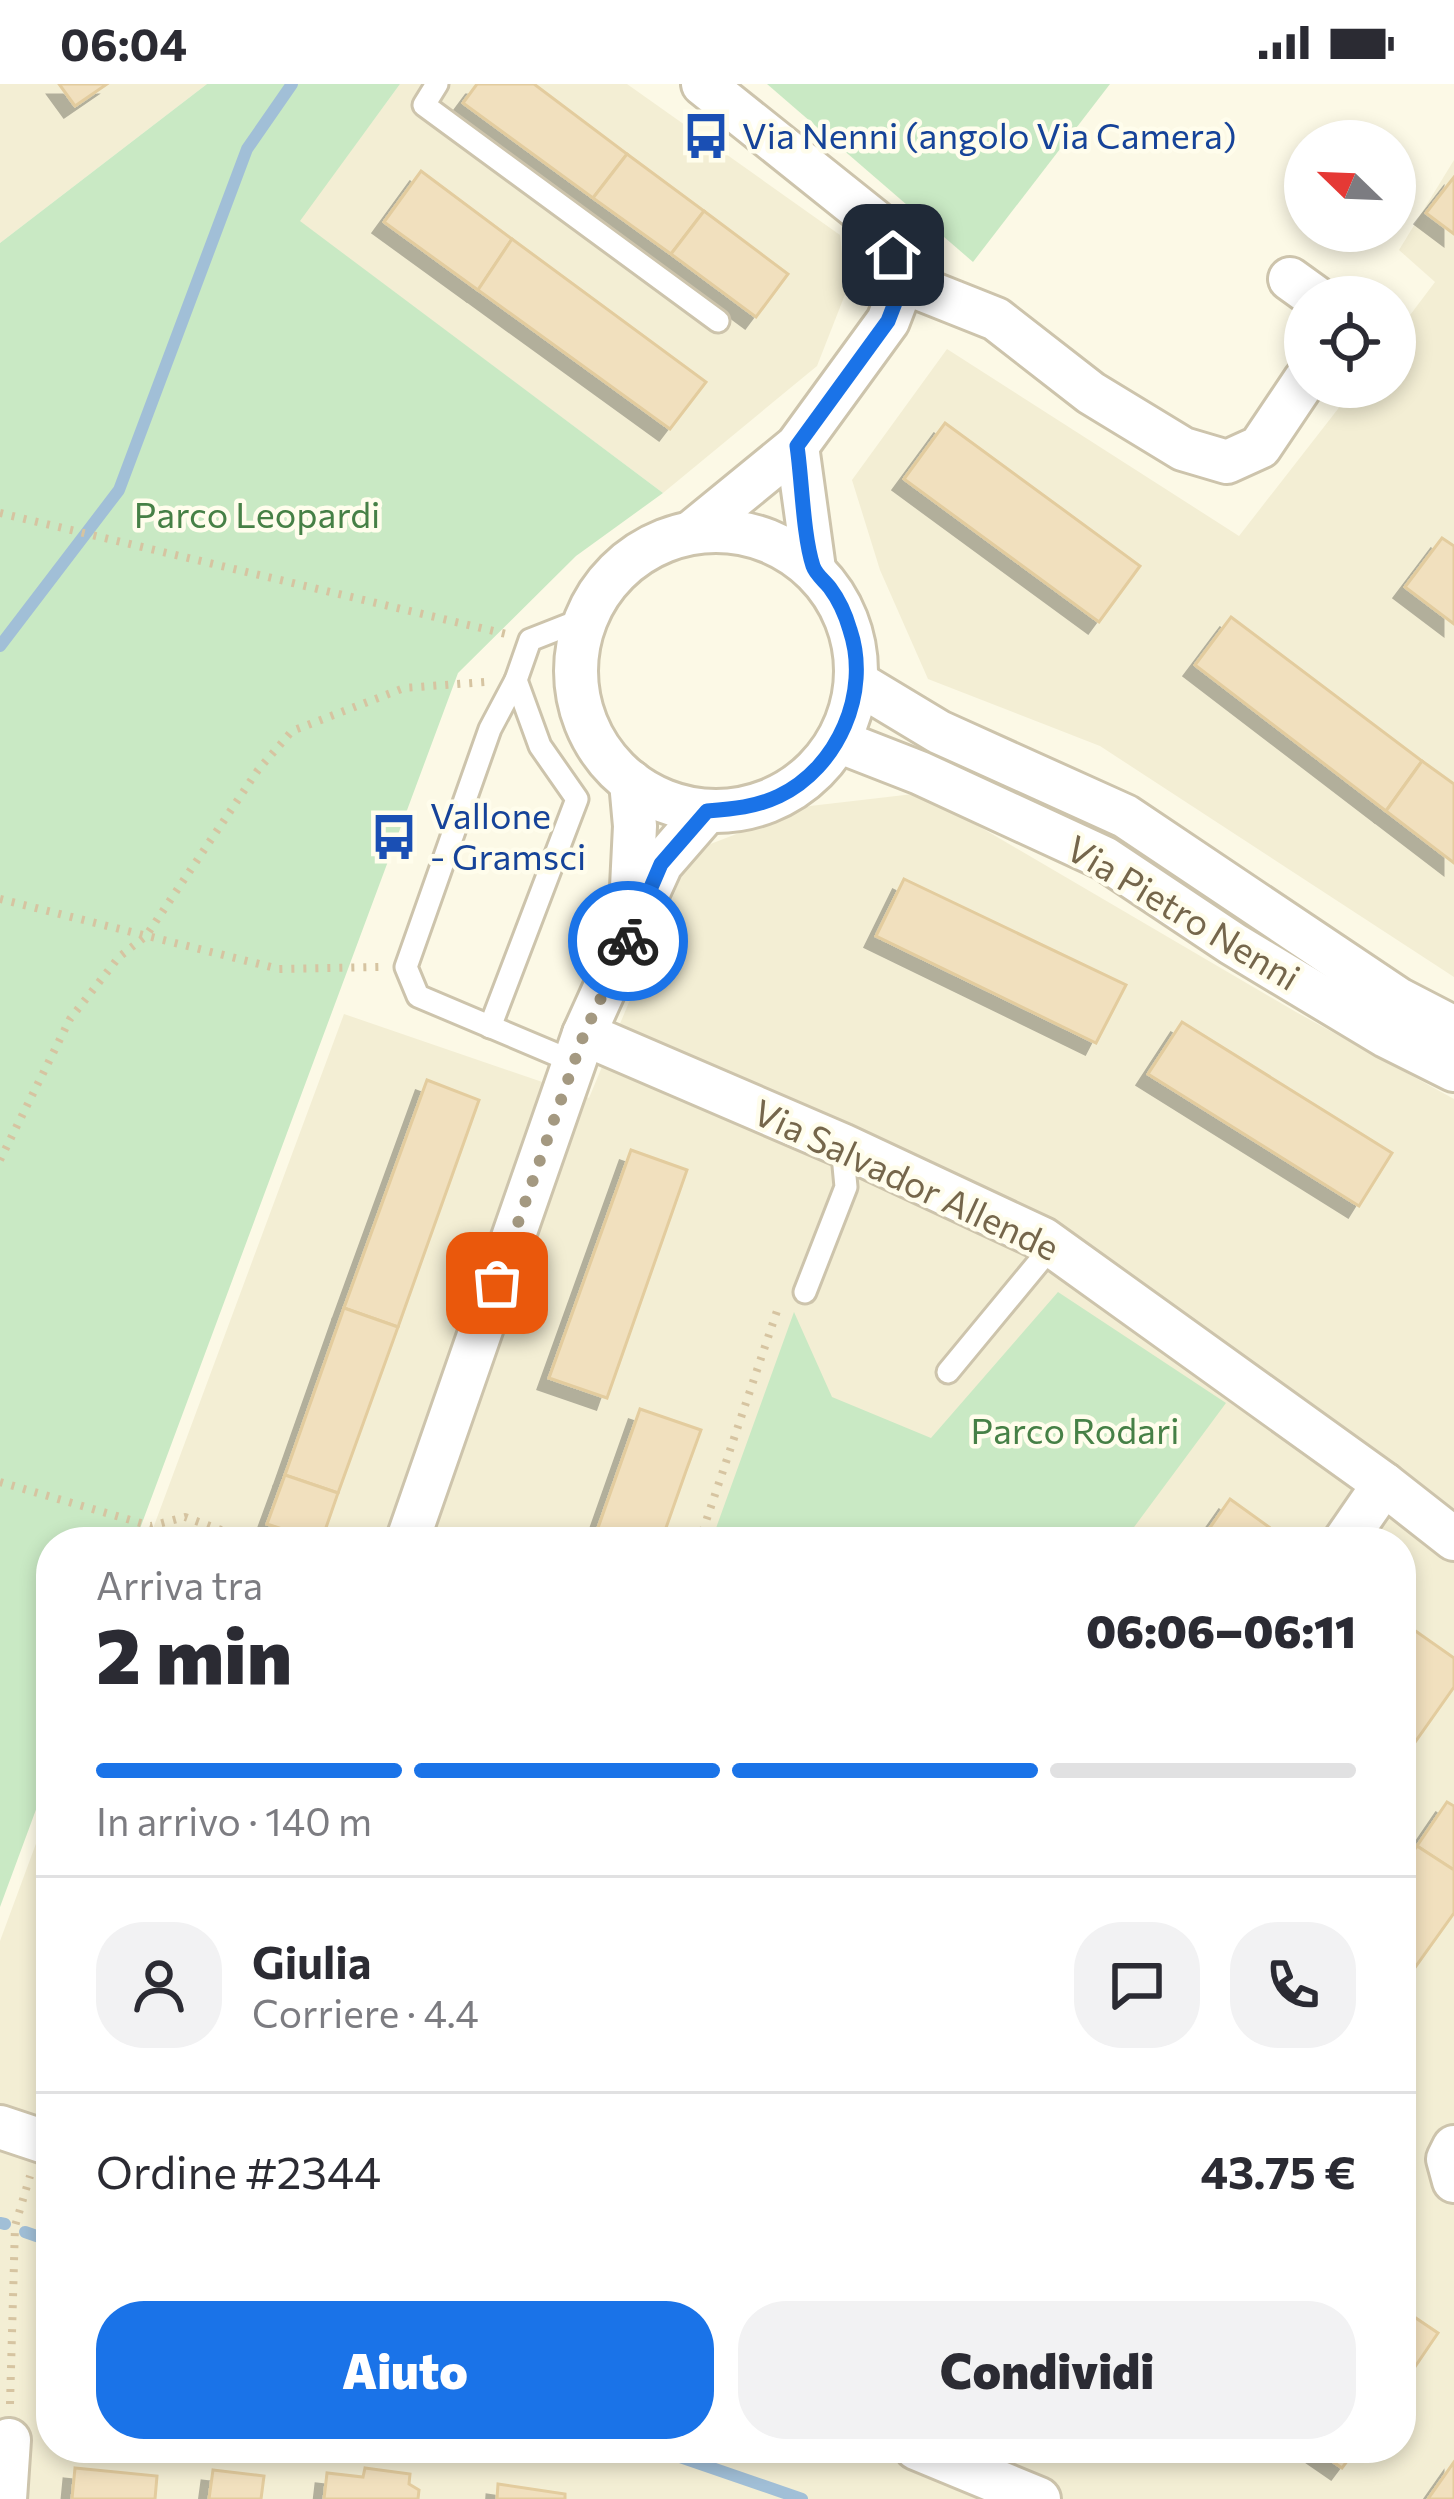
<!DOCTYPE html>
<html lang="it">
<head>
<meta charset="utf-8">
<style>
  body { margin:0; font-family:Commissioner,sans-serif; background:#f2f2f3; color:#2b2b33; height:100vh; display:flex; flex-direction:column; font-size:45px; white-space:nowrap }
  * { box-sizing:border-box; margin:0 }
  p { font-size:39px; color:#7c7c81 }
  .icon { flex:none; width:66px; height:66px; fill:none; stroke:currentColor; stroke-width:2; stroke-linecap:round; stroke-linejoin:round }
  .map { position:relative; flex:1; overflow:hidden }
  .drawer { position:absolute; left:36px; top:1443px; width:1380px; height:936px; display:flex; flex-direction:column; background:#fff; border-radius:48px; box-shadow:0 6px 18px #0003 }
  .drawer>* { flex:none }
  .needle { width:78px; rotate:293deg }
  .tools { position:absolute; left:1284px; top:36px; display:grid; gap:24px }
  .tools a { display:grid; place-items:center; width:132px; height:132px; border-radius:50%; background:#fff; box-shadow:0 6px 18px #0003; font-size:60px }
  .pin { position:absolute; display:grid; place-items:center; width:102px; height:102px; color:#fff; margin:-51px; border-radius:24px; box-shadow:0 6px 18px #0006 }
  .courier { position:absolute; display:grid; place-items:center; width:120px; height:120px; margin:-60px; border:9px solid #1a73e8; border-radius:50%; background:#fff; color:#222; box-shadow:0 3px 15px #0007 }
  .headline em { font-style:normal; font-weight:800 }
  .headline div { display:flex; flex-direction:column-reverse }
  .headline { display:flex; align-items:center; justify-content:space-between; height:204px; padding:0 60px }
  h1 { font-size:78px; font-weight:800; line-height:90px }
  .bar { display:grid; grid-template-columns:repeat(4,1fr); gap:18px 12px; align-content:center; height:144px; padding:0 60px }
  .bar i { height:15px; border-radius:9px; background:#e1e1e2 }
  .bar .current { background:#1a73e8 }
  .bar p { grid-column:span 4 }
  .line { display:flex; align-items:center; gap:30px; padding:0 60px; border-top:3px solid #e1e1e2 }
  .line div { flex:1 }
  .round { display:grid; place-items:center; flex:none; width:126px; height:126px; border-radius:48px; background:#f2f2f3 }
  .cta { display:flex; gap:24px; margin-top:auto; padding:24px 60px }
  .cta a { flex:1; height:138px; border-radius:48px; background:#1a73e8; color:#fff; font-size:48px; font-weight:800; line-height:138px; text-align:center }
  .cta a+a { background:#f2f2f3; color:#2b2b33 }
  .status { display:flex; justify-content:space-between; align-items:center; height:84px; padding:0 60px; background:#fff; direction:ltr }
  .status svg { height:33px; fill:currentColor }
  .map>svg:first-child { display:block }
  .residential { fill:#f3eed4 }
  .green { fill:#c9e9c4 }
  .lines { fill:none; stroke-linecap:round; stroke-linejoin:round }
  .stream { stroke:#a1bfd7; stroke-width:12 }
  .building { fill:#f1e0be; stroke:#e3cc9e; stroke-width:3; filter:url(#shadow) }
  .lane-casing { stroke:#cdc4ac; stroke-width:27 }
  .street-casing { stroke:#cdc4ac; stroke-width:48 }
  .path { stroke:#d6c4a1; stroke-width:8; stroke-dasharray:3 9; stroke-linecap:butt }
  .lane { stroke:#fff; stroke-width:21 }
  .street { stroke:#fff; stroke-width:42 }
  .done { stroke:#a49981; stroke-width:12; stroke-dasharray:0 21.6 }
  .route { stroke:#1a73e8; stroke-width:15 }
  .labels { text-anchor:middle; stroke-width:9; stroke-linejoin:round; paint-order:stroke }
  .transit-label { font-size:36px; fill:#164399; stroke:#fffdec; text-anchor:start }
  .park-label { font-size:36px; fill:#468046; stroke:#fffdec }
  .street-label { font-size:36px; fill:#75664b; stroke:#fffdec }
</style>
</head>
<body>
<div class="status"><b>06:04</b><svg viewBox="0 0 49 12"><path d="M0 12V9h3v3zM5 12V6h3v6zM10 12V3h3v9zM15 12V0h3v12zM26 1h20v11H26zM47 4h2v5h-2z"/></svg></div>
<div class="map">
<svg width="1454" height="2415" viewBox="0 0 1454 2415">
  <defs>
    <filter id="shadow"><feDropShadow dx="-11" dy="11" stdDeviation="0" flood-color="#0004"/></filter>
  </defs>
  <rect width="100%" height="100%" fill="#fcf9e6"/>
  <g class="residential">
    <polygon points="0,0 207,0 0,159"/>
    <polygon points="400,0 627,0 840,151 846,208 817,282 663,409 299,137"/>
    <polygon points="1454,76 1454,893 1100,662 928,595 880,486 852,396 947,265 1239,452 1355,303 1395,303 1395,251 1435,198 1399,166"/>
    <polygon points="922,709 1296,928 1454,1015 1454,2415 0,2415 0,1857 51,1719 51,2364 1401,2364 1401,1458 148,1458 344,930 589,1014 692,767 810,722"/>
  </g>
  <g class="green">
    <polygon points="207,0 400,0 300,137 663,409 576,472 458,589 135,1458 51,1458 51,1685 0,1823 0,159"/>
    <polygon points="767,0 1110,0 973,178"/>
    <polygon points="1058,1208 1226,1319 1123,1458 711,1458 794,1228 832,1313 931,1354"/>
  </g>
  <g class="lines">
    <g class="stream">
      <polyline points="0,562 119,406 247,65 292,0"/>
      <polyline points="0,2139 5,2140"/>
      <polyline points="25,2148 51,2157"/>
      <polyline points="654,2364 802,2415"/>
    </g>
  </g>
  <g class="building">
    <polygon points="59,0 107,0 75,22"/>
    <polygon points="477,0 534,0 627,70 593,114 463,19"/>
    <polygon points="627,70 704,127 671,170 593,114"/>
    <polygon points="421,87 512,155 478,206 384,138"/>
    <polygon points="1454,93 1454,150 1426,129"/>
    <polygon points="704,127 788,190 756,233 671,170"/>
    <polygon points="512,155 706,298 670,345 478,206"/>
    <polygon points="945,339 1140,482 1099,538 904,395"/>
    <polygon points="1442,454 1454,462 1454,540 1405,503"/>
    <polygon points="1231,533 1422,677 1386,727 1195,581"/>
    <polygon points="1422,677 1454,700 1454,779 1386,727"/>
    <polygon points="904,795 1126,901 1096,959 876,852"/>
    <polygon points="1182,938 1392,1069 1359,1122 1148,990"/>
    <polygon points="427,996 479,1016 398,1243 344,1224"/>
    <polygon points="631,1066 687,1086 607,1314 549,1294"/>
    <polygon points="344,1224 398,1243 338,1409 285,1391"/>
    <polygon points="640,1325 701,1346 686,1387 661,1458 593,1458"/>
    <polygon points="285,1391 338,1409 321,1458 267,1440"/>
    <polygon points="1230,1415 1287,1456 1285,1458 1200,1458"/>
    <polygon points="1407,1541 1454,1574 1454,1603 1401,1678 1401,1549"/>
    <polygon points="1447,1718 1454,1722 1454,1786 1417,1762"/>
    <polygon points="1417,1762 1454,1786 1454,1829 1401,1903 1401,1784"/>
    <polygon points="1401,2224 1438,2249 1404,2299 1401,2297"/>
    <polygon points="1313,2364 1357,2364 1342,2384"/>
    <polygon points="1454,2378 1454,2415 1428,2415"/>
    <polygon points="75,2384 157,2392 155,2415 72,2415"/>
    <polygon points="365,2384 410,2390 409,2400 419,2406 418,2415 324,2415 327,2389 363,2393"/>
    <polygon points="213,2386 264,2392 261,2415 209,2415"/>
    <polygon points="498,2400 565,2410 565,2415 497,2415"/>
  </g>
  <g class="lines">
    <defs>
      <g id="lane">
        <polyline points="437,0 424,21 718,237"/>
        <polyline points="490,943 577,715 540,662 516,596"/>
        <polyline points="574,978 418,912 406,883 490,645 516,596 530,556 586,534"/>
        <polyline points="805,1208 846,1103 842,1061"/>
        <polyline points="948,1288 1053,1161"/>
      </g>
      <g id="street">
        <polyline points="1290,195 1315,213"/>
        <polyline points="903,198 996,235 1091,309 1183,365 1227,378 1260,363 1305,296"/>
        <polyline points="797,362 814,485"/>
        <circle cx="716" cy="587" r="140"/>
        <polyline points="692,448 797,362 888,237 903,198 883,144 703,0"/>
        <polyline points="856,598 939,648 1125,732 1398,915 1454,944"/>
        <polyline points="838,657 920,689 1104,774 1233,860 1386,952 1454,986"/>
        <polyline points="631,698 635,742 631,823"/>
        <polyline points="584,950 842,1061 1043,1155 1384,1400 1454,1455"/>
        <polyline points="407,1458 584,950 661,780 707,727"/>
        <polyline points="1344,1458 1384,1400"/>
        <polyline points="0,2043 51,2060"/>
        <polyline points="1454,2063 1448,2075 1454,2097"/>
        <polyline points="916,2364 1039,2415"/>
        <polyline points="5,2415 9,2356"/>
      </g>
    </defs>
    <use href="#lane" class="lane-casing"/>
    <use href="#street" class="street-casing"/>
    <g class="path">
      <polyline points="0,429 506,550"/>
      <polyline points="0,815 279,885 380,883"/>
      <polyline points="0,1076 70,935 119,873 146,852 258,686 292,647 404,604 485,598"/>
      <polyline points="0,1398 151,1442 185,1433 255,1458"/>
      <polyline points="699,1458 779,1221"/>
      <polyline points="10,2320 15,2142 30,2092"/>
    </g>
    <use href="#lane" class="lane"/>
    <use href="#street" class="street"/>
  </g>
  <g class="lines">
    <polyline class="done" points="497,1199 584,950 628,857"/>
    <path class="route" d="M628,857L661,780L707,727C733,725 756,723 779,712C838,684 871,608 850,546C846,532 839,516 830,504C825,497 816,491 813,482C803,451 802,396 797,362L888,237L903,198L893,171"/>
  </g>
  <defs>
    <symbol id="bus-bare" viewBox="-9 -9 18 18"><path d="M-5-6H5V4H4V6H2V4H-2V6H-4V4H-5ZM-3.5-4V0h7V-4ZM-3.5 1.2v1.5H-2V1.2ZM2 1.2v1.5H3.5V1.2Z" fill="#1a4fb4" stroke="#fffdec" stroke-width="2.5" paint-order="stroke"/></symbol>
  </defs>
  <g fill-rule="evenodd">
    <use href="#bus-bare" x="673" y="19" width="66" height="66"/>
    <use href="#bus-bare" x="361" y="720" width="66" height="66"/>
  </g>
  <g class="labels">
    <g class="transit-label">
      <text x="742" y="65">Via Nenni (angolo Via Camera)</text>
      <text x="430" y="745">Vallone<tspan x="430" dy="41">- Gramsci</tspan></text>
    </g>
    <g class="park-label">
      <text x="257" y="444">Parco Leopardi</text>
      <text x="1075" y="1360">Parco Rodari</text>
    </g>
    <g class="street-label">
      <text transform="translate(1183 829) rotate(31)" y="13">Via Pietro Nenni</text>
      <text transform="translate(906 1096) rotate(25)" y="13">Via Salvador Allende</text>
    </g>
  </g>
</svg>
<div class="tools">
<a><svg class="needle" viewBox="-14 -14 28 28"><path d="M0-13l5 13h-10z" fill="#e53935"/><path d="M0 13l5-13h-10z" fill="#7c7c81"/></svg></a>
<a><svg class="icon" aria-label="locate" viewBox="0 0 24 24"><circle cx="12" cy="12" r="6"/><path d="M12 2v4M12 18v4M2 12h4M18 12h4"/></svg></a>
</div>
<div class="pin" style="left:497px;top:1199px;background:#ea580c"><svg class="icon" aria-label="bag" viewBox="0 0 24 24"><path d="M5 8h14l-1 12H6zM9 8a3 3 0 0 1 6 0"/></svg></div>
<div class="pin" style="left:893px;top:171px;background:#1f2937"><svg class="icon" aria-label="home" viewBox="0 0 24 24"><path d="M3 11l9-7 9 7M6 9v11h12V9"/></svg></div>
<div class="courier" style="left:628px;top:857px"><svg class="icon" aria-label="bike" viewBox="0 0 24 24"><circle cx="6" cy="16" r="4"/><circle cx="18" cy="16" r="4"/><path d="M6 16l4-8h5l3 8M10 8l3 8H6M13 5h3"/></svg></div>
<section class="drawer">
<div class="headline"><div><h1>2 min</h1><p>Arriva tra</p></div><em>06:06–06:11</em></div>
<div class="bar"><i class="current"></i><i class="current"></i><i class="current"></i><i></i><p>In arrivo · 140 m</p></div>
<div class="line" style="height:216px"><a class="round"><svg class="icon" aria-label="person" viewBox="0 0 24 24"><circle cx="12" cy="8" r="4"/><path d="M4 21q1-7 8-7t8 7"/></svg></a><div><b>Giulia</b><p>Corriere · 4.4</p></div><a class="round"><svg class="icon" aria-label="chat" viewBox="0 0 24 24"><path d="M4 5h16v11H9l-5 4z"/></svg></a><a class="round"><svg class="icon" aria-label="phone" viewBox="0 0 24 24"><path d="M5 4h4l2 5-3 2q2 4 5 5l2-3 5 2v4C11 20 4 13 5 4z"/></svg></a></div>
<div class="line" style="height:156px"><div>Ordine #2344</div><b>43.75 €</b></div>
<div class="cta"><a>Aiuto</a><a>Condividi</a></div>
</section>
</div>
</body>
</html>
